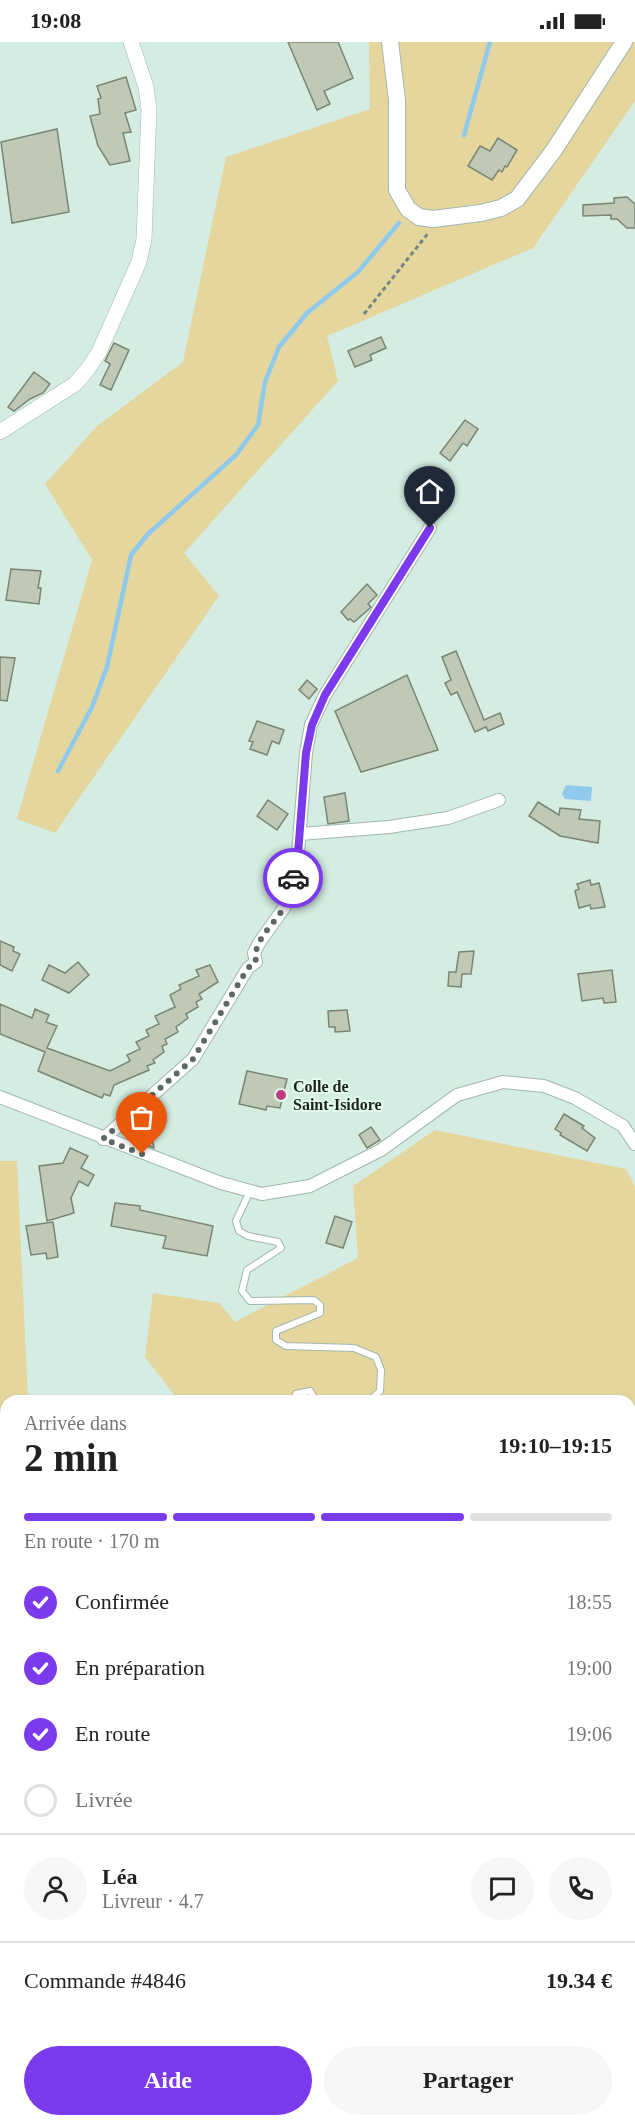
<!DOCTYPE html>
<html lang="fr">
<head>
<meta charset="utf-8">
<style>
  body { margin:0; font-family:"Times New Roman",serif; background:#f6f6f6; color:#222; height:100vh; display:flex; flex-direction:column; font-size:22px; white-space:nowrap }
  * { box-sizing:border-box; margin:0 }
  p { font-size:20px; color:#767676 }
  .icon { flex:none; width:33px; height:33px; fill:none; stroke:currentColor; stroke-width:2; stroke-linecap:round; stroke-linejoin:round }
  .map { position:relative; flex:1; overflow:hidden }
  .drawer { position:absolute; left:0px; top:1353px; width:636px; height:732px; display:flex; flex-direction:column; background:#fff; border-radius:18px 18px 0 0; box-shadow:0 2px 4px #0004 }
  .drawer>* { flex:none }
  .pin { position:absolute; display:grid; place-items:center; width:51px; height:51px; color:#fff; margin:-62px -26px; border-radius:50% 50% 50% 0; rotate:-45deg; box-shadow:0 0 6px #0007 }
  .pin .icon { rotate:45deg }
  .courier { position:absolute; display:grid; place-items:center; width:60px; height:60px; margin:-30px; border:4px solid #7c3aed; border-radius:50%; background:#fff; color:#222; box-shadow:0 2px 8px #0007 }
  .overview em { font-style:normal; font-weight:600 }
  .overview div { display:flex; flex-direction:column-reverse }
  .overview { display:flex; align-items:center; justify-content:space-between; height:102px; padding:0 24px }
  h1 { font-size:39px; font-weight:600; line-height:45px }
  .bar { display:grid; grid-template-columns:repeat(4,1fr); gap:9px 6px; align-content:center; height:72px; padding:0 24px }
  .bar i { height:8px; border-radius:4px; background:#e0e0e0 }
  .bar .selected { background:#7c3aed }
  .bar p { grid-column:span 4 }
  .line { display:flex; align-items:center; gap:15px; padding:0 24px; border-top:2px solid #e0e0e0 }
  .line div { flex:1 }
  .round { display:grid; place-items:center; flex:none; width:63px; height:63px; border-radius:32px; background:#f6f6f6 }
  ol { padding:0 24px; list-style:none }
  li { display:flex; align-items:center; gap:18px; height:66px }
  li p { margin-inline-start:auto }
  li .icon { padding:6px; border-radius:50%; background:#7c3aed; color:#fff; stroke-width:4 }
  li:last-child { color:#767676 }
  li i { width:33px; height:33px; border:3px solid #e0e0e0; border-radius:50% }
  .primary-button { display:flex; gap:12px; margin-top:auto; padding:12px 24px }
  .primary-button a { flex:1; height:69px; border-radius:36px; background:#7c3aed; color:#fff; font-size:24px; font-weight:600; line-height:69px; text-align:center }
  .primary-button a+a { background:#f6f6f6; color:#222 }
  .status { display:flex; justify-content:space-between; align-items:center; height:42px; padding:0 30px; background:#fff; direction:ltr }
  .status svg { height:16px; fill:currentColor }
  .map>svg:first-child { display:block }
  .built { fill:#c3e1d3 }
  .green { fill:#e4d69d }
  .water { fill:#8fcaec }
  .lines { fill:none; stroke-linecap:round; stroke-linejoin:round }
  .stream { stroke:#8fcaec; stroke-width:4.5 }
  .building { fill:#bfc9b6; stroke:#7b8573; stroke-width:1.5 }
  .service-casing { stroke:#a1b8ad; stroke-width:8 }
  .minor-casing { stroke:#a1b8ad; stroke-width:14 }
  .tertiary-casing { stroke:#a1b8ad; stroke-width:16 }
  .secondary-casing { stroke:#a1b8ad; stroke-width:18 }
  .motorway-casing { stroke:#438b8e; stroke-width:24 }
  .path { stroke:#778780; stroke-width:3; stroke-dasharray:4.5 3; stroke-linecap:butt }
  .service { stroke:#fff; stroke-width:6 }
  .minor { stroke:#fff; stroke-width:12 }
  .tertiary { stroke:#fff; stroke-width:15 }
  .secondary { stroke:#fff; stroke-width:16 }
  .motorway { stroke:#59c4ca; stroke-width:22 }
  .rail-casing { stroke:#313a36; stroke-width:7 }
  .rail { stroke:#e2f9ee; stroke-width:4.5; stroke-dasharray:14; stroke-linecap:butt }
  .done { stroke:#5b6962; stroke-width:6; stroke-dasharray:0 10.8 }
  .route { stroke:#7c3aed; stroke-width:8 }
  .poi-dot { fill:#c03c80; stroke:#e2f9ee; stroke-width:2 }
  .labels { text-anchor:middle; stroke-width:4.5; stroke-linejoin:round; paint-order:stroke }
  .poi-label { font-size:16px; font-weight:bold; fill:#1a221e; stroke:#e2f9ee; text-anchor:start }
</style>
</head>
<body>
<div class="status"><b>19:08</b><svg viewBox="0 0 49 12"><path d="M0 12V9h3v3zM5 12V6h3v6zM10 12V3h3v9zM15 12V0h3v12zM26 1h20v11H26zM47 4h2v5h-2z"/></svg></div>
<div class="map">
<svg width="635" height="2085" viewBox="0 0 635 2085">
  <rect width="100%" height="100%" fill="#d4ece1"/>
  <g class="built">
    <polygon points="0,1809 6,1810 6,2079 490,2079 491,2085 0,2085"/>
    <polygon points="630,2022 635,2022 635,2085 517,2085 516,2079 630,2079"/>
  </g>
  <g class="green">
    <polygon points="369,0 635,0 635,59 533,206 327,294 338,339 184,511 219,554 55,791 17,777 92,518 45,442 97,384 183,320 226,115 370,67"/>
    <polygon points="435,1088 626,1127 635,1145 635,1723 630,1723 630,1359 179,1359 145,1315 153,1251 219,1261 235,1280 358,1216 353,1144"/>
    <polygon points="0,1119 17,1119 28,1359 6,1359 6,1575 0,1574"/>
    <polygon points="0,1636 6,1639 6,1810 0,1809"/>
    <polygon points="630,1785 635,1785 635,1898 630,1897"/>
  </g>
  <polygon class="water" points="566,743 592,745 591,759 565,757 562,752"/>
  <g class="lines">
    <g class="stream">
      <polyline points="464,93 490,0"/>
      <polyline points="58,729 92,665 107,625 131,513 148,492 236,413 258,383 265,340 279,305 307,271 358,230 399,181"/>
    </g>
  </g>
  <g class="building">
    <polygon points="288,0 338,0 353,36 324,49 330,62 317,68"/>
    <polygon points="126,35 136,68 125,71 131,90 123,91 130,119 110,123 98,104 90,74 100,72 98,57 101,56 97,44"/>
    <polygon points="57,87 69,170 12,181 1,100"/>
    <polygon points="498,96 517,108 507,125 505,124 502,130 499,128 492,138 468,124 480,104 490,109"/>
    <polygon points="627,155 635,162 635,186 627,186 617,177 611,177 611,173 583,174 583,163 614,161 614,156"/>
    <polygon points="381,295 386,306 370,313 372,318 355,325 348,309"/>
    <polygon points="114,301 129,308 111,348 100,343 110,322 105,319"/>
    <polygon points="34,330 50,342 43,351 30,357 14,369 8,365"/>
    <polygon points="465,378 478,387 467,404 463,401 450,419 440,411"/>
    <polygon points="11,527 41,529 38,546 41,546 39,562 6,558"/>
    <polygon points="367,542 377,553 368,562 371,565 369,567 354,580 350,577 348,578 341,570"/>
    <polygon points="456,609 484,678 500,671 504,682 488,689 486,685 475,690 457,650 451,653 445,641 451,638 442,615"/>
    <polygon points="0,615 15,616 7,659 0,658"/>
    <polygon points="407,633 438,708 361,730 335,669"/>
    <polygon points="307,638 317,647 309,657 299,648"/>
    <polygon points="257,679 284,688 279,702 272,699 267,713 250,707 253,700 249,699"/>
    <polygon points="345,751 349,779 328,782 324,755"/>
    <polygon points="268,758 288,772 277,788 257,774"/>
    <polygon points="538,760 559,773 560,766 581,768 579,777 600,779 598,801 560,794 529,774"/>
    <polygon points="590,838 591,843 599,841 605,865 591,867 590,863 579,866 575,849 579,847 577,842"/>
    <polygon points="0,899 14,905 13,909 20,912 12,929 0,923"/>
    <polygon points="474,909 471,932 462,932 461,945 448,944 449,930 456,930 459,910"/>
    <polygon points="78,920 89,933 69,951 42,938 49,923 65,931"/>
    <polygon points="210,923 218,940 199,952 202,957 196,960 198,965 186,972 188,976 176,985 178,990 165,997 167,1002 162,1004 164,1010 153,1018 155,1021 147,1024 149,1028 114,1043 110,1054 104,1052 102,1056 38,1029 45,1010 0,992 0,962 32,976 35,967 49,973 46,980 57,984 47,1006 110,1029 130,1019 127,1013 140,1007 136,1000 149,994 146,988 159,982 155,974 175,965 170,953 181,947 179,943 199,934 196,928"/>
    <polygon points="612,928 616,960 604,961 603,956 582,959 578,932"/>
    <polygon points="347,968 350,989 335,990 335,985 329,985 328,969"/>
    <polygon points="247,1029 287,1037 280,1066 267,1064 266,1068 239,1062"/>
    <polygon points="564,1072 584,1084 582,1086 595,1096 587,1109 560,1093 561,1091 555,1087"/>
    <polygon points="148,1074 154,1106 133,1098 131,1087"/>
    <polygon points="371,1085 380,1098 367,1106 359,1093"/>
    <polygon points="70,1106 88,1114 81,1126 94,1133 88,1144 79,1139 71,1156 74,1171 47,1179 39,1124 63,1121"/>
    <polygon points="115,1161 140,1164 140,1168 213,1184 207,1214 163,1206 166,1194 111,1184"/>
    <polygon points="335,1174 352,1180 343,1206 326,1201"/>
    <polygon points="53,1180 58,1215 47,1217 46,1211 31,1213 26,1184"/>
  </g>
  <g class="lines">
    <defs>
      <g id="service">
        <polyline points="250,1149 236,1179 239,1189 248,1194 278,1200 281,1206 247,1228 242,1249 250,1259 314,1258 320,1263 320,1271 276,1289 276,1298 286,1304 354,1306 376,1315 381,1328 380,1349 369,1359"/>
        <polyline points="294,1359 296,1352 310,1349 316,1359"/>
        <polyline points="0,1815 6,1815"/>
        <polyline points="1,1841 6,1845"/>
        <polyline points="0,1887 6,1892"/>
        <polyline points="0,1907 6,1901"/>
        <polyline points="630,2032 635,2032"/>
        <polyline points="0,2077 6,2085"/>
        <polyline points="314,2085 320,2079"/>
      </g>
      <g id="minor">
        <polyline points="300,792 389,785 448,776 499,758"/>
        <polyline points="0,1055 221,1141 262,1152 310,1144 381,1108 457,1053 503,1040 544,1044 575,1056 623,1084 635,1102"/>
        <polyline points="103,1097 193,1017 248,926 256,920 254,911 259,901 284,866 297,824 306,711 311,683 325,653 430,486"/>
        <polyline points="0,2036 6,2041"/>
        <polyline points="78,2079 84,2085"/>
        <polyline points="32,2085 37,2079"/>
      </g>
      <g id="tertiary">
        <polyline points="0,390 75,342 88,327 99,310 139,220 144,197 149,67 146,45 131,0"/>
        <polyline points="630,1928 635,1929"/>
        <polyline points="630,1941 635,1940"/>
        <polyline points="506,2079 507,2085"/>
      </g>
      <polyline id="secondary" points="390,0 397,58 397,148 408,167 419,175 433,177 481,171 501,166 517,157 554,108 624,0"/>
      <g id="motorway">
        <polyline points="0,1591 6,1593"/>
        <polyline points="0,1615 6,1616"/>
        <polyline points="630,1740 635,1740"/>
        <polyline points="630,1760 635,1760"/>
      </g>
    </defs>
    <use href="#service" class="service-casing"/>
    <use href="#minor" class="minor-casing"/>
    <use href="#tertiary" class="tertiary-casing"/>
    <use href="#secondary" class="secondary-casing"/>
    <use href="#motorway" class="motorway-casing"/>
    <polyline class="path" points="364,272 429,190"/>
    <use href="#service" class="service"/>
    <use href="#minor" class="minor"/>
    <use href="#tertiary" class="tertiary"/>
    <use href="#secondary" class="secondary"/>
    <use href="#motorway" class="motorway"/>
    <defs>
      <g id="rail">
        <polyline points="0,1775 6,1776"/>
        <polyline points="630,2000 635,2000"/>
      </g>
    </defs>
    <use href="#rail" class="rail-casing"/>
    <use href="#rail" class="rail"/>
  </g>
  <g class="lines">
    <path class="done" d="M142,1112L103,1097L193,1017L248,926L256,920C252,899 273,884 283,867C288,858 290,846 293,836"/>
    <polyline class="route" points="293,836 297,824 306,711 312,683 325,653 430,486"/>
  </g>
  <circle class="poi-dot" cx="281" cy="1053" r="6"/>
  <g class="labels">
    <g class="poi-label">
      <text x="293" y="1050">Colle de<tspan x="293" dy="18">Saint-Isidore</tspan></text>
    </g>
  </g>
</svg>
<div class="pin" style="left:142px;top:1112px;background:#ea580c"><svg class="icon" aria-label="bag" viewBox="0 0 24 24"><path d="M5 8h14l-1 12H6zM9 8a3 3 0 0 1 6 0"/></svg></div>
<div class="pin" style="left:430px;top:486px;background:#1f2937"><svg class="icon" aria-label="home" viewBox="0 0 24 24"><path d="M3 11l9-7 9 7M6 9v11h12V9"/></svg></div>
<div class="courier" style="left:293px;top:836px"><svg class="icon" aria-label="car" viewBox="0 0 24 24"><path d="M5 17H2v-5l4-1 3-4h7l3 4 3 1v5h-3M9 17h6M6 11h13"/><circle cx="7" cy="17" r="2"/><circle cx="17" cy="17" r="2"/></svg></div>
<section class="drawer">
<div class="overview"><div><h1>2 min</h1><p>Arrivée dans</p></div><em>19:10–19:15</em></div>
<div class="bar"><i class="selected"></i><i class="selected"></i><i class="selected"></i><i></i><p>En route · 170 m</p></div>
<ol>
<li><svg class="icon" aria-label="check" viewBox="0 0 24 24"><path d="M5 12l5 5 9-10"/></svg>Confirmée<p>18:55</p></li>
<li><svg class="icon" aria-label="check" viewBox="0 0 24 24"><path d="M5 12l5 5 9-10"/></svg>En préparation<p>19:00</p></li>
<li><svg class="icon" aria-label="check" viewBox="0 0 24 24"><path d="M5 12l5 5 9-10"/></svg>En route<p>19:06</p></li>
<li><i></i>Livrée</li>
</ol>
<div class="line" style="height:108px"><a class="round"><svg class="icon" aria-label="person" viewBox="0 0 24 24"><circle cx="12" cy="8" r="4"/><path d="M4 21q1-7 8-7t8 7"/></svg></a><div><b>Léa</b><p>Livreur · 4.7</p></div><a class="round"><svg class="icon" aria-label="chat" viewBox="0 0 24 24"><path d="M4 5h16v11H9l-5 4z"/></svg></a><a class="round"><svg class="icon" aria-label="phone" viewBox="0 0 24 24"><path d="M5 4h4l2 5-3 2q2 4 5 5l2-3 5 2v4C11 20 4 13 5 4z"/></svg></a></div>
<div class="line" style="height:78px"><div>Commande #4846</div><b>19.34 €</b></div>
<div class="primary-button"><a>Aide</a><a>Partager</a></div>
</section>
</div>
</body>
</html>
